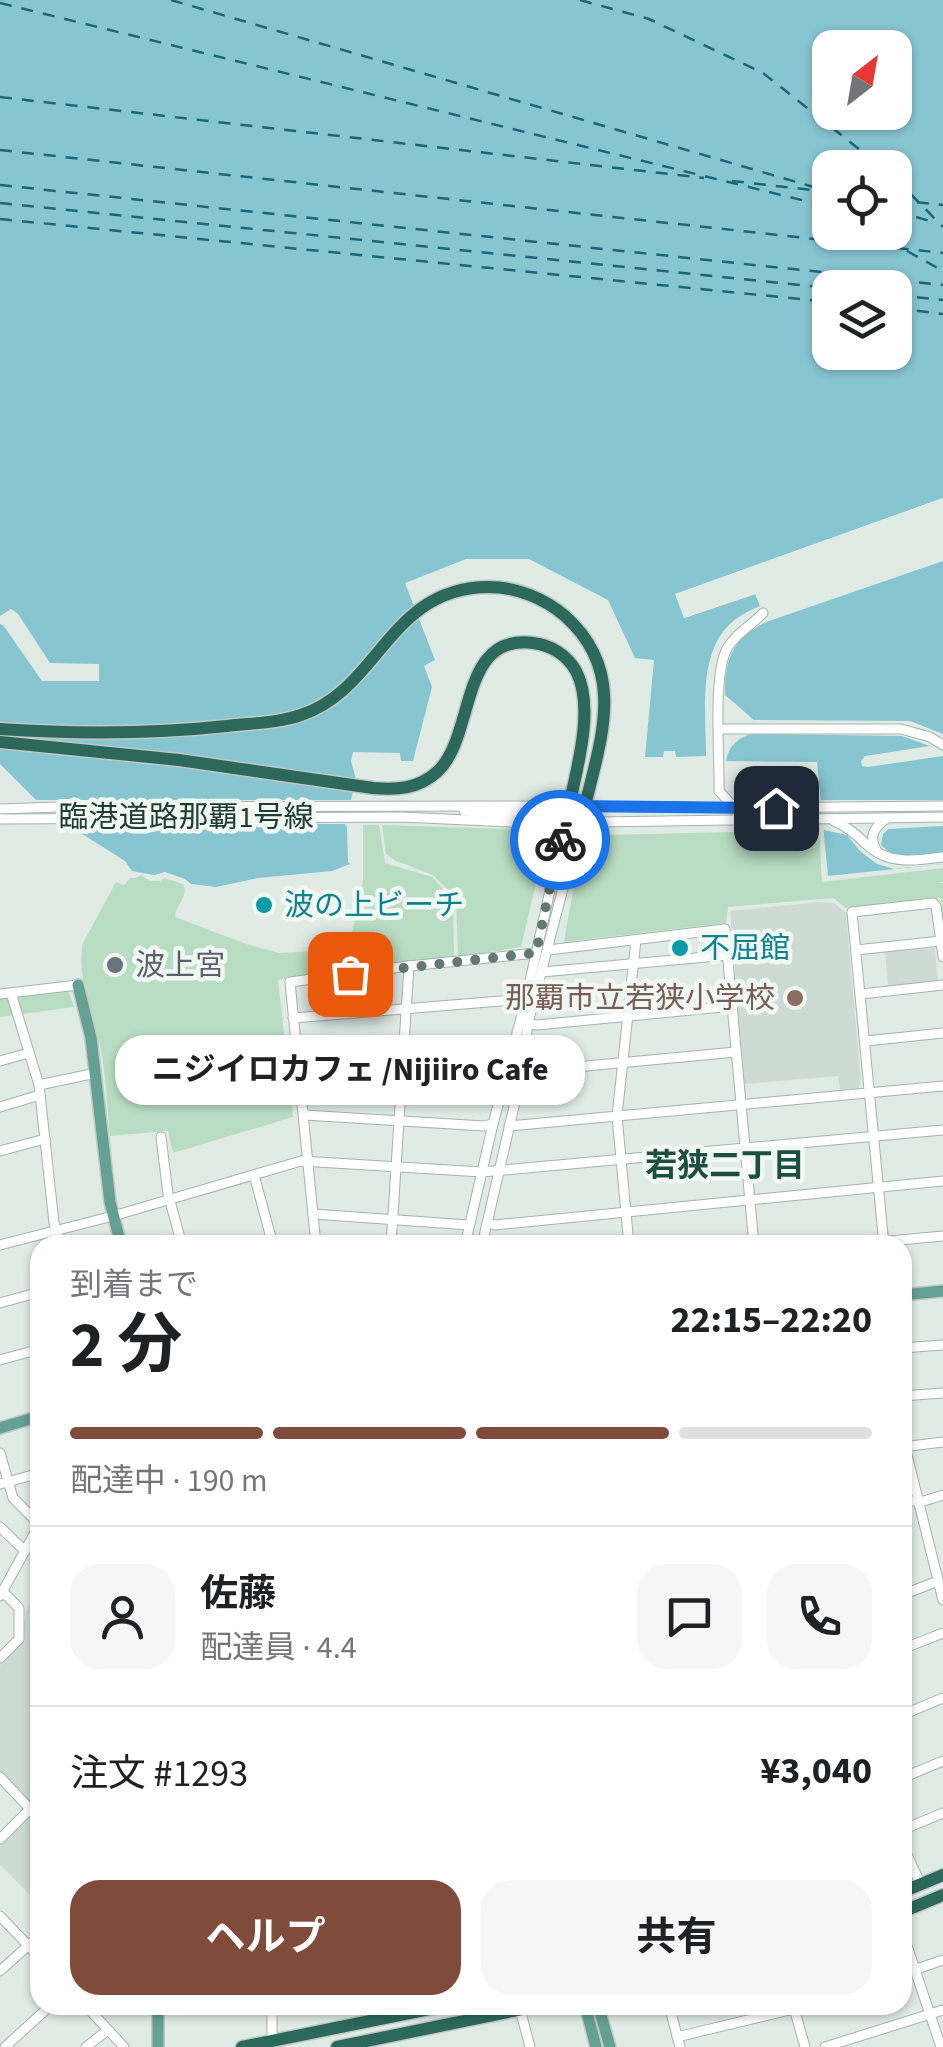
<!DOCTYPE html>
<html lang="ja">
<head>
<meta charset="utf-8">
<style>
  body { margin:0; font-family:"Source Sans 3","Noto Sans JP",sans-serif; background:#f6f6f6; color:#202124; height:100vh; display:flex; flex-direction:column; font-size:38px; white-space:nowrap }
  * { box-sizing:border-box; margin:0 }
  p { font-size:32px; color:#757577 }
  .icon { flex:none; width:55px; height:55px; fill:none; stroke:currentColor; stroke-width:2; stroke-linecap:round; stroke-linejoin:round }
  .map { position:relative; flex:1; overflow:hidden }
  .side { position:absolute; left:30px; top:1235px; width:882px; height:780px; display:flex; flex-direction:column; background:#fff; border-radius:30px; box-shadow:0 2px 8px #0004 }
  .side>* { flex:none }
  .needle { width:65px; rotate:31deg }
  .controls { position:absolute; left:812px; top:30px; display:grid; gap:20px }
  .controls a { display:grid; place-items:center; width:100px; height:100px; border-radius:20px; background:#fff; box-shadow:0 2px 8px #0004; font-size:50px }
  .pin { position:absolute; display:grid; place-items:center; width:85px; height:85px; color:#fff; margin:-42px; border-radius:20px; box-shadow:0 5px 15px #0006 }
  .courier { position:absolute; display:grid; place-items:center; width:100px; height:100px; margin:-50px; border:8px solid #1a73e8; border-radius:50%; background:#fff; color:#222; box-shadow:0 2px 12px #0007 }
  .bubble { position:absolute; height:70px; border-radius:30px; background:#fff; box-shadow:0 2px 8px #0004; font-size:32px; font-weight:700; line-height:70px; text-align:center }
  .summary em { font-style:normal; font-weight:700 }
  .summary div { display:flex; flex-direction:column-reverse }
  .summary { display:flex; align-items:center; justify-content:space-between; height:170px; padding:0 40px }
  h1 { font-size:65px; font-weight:700; line-height:75px }
  .bar { display:grid; grid-template-columns:repeat(4,1fr); gap:15px 10px; align-content:center; height:120px; padding:0 40px }
  .bar i { height:12px; border-radius:8px; background:#e0e0e0 }
  .bar .on { background:#7f4b3b }
  .bar p { grid-column:span 4 }
  .line { display:flex; align-items:center; gap:25px; padding:0 40px; border-top:2px solid #e0e0e0 }
  .line div { flex:1 }
  .round { display:grid; place-items:center; flex:none; width:105px; height:105px; border-radius:30px; background:#f6f6f6 }
  .cta { display:flex; gap:20px; margin-top:auto; padding:20px 40px }
  .cta a { flex:1; height:115px; border-radius:30px; background:#7f4b3b; color:#fff; font-size:40px; font-weight:700; line-height:115px; text-align:center }
  .cta a+a { background:#f6f6f6; color:#202124 }
  .map>svg:first-child { display:block }
  .built { fill:#cedbd5 }
  .green { fill:#b9ddc3 }
  .water { fill:#87c5d1; fill-rule:evenodd }
  .pier { fill:#e0ebe6 }
  .lines { fill:none; stroke-linecap:round; stroke-linejoin:round }
  .ferry { stroke:#1b6778; stroke-width:2.5; stroke-dasharray:12 10; stroke-linecap:butt }
  .minor-casing { stroke:#a3b3ad; stroke-width:11 }
  .major-casing { stroke:#c1c8c6; stroke-width:14 }
  .highway-casing { stroke:#c1c8c6; stroke-width:15 }
  .minor { stroke:#fff; stroke-width:9 }
  .major { stroke:#64a192; stroke-width:11 }
  .highway { stroke:#2c685c; stroke-width:12 }
  .done { stroke:#647973; stroke-width:10; stroke-dasharray:0 18 }
  .route { stroke:#1a73e8; stroke-width:12 }
  .culture-dot { fill:#0f9aa8; stroke:#f1f8f4; stroke-width:4 }
  .worship-dot { fill:#6b7280; stroke:#f1f8f4; stroke-width:4 }
  .education-dot { fill:#8d6e63; stroke:#f1f8f4; stroke-width:4 }
  .labels { text-anchor:middle; stroke-width:9; stroke-linejoin:round; paint-order:stroke }
  .street-label { font-size:30px; fill:#213c35; stroke:#f1f8f4 }
  .culture-label { font-size:30px; fill:#0d838f; stroke:#f1f8f4; text-anchor:start }
  .worship-label { font-size:30px; fill:#5b616d; stroke:#f1f8f4; text-anchor:start }
  .education-label { font-size:30px; fill:#785e54; stroke:#f1f8f4; text-anchor:end }
  .neighbourhood-label { font-size:32px; font-weight:bold; fill:#1d4e42; stroke:#f1f8f4 }
</style>
</head>
<body>
<div class="map">
<svg width="943" height="2047" viewBox="0 0 943 2047">
  <rect width="100%" height="100%" fill="#e0ebe6"/>
  <g class="built">
    <polygon points="819,902 834,903 846,913 861,1083 858,1088 840,1090 838,1076 744,1084 730,911"/>
    <polygon points="935,948 938,982 888,986 885,952"/>
    <polygon points="40,1583 40,1905 0,1864 0,1844 35,1809 0,1773 0,1665 20,1646 26,1611"/>
  </g>
  <g class="green">
    <path d="M363,825H379L385,863L432,877L453,900L454,956L278,980L293,1117L173,1153L168,1131L110,1136C107,1108 106,1078 101,1050C94,1015 76,980 83,943L116,882L124,885L130,878H136L141,875L150,881H160L164,878L183,884C189,897 176,904 175,917L249,945L279,953L332,950L348,942L352,934L363,880Z"/>
    <polygon points="382,825 509,829 531,834 539,850 540,866 521,947 458,957 456,898 433,875 396,861 386,854"/>
    <path d="M819,830L822,882L943,868V882L938,883H943V915L941,898L846,908L833,898L728,907L726,923L564,942C568,921 577,855 591,841C593,839 601,836 605,835Z"/>
    <polygon points="68,991 74,1007 0,1017 0,998"/>
  </g>
  <g class="water">
    <path d="M0,0H943V498L676,594L684,618L756,594L760,606C748,611 736,617 727,627C698,658 706,716 706,756L676,757L675,751H664L663,757H645L654,660L635,658L608,600L529,559H466L405,583L435,660L424,666L432,687L413,761H401L400,753L353,752L351,761L356,779L345,825L347,827L348,862L350,864L332,871L258,878L216,887L191,884L185,879L165,872L154,875L132,871L125,861L49,813L0,764ZM830,48H895V112H830ZM830,168H895V232H830ZM830,288H895V352H830Z"/>
    <path d="M943,561V864L828,876L817,762L726,761C729,745 738,737 753,734L754,720L725,695C725,659 732,639 766,622Z"/>
  </g>
  <g class="pier">
    <polygon points="943,498 943,504 682,597 687,612 756,589 760,591 765,604 762,610 755,594 684,618 675,594"/>
    <polygon points="11,609 18,614 50,663 99,664 99,681 42,681 3,625 0,624 0,616"/>
    <polygon points="754,720 910,721 943,734 943,756 868,767 862,766 861,761 865,756 930,746 902,736 754,734"/>
    <polygon points="29,800 357,800 353,808 351,824 58,824 46,817"/>
    <polygon points="816,800 943,800 943,826 888,829 883,834 881,845 890,853 901,856 943,854 943,864 894,869 877,864 860,851 847,835 819,829"/>
  </g>
  <g class="lines">
    <g class="ferry">
      <polyline points="171,0 824,190"/>
      <polyline points="580,0 649,19 763,73 883,168"/>
      <polyline points="0,3 830,207"/>
      <polyline points="0,97 704,178"/>
      <polyline points="0,150 943,253"/>
      <polyline points="895,178 943,227"/>
      <polyline points="732,181 830,192"/>
      <polyline points="0,185 943,285"/>
      <polyline points="895,200 943,205"/>
      <polyline points="0,203 830,288"/>
      <polyline points="895,211 937,223"/>
      <polyline points="0,219 830,302"/>
      <polyline points="875,232 900,247"/>
      <polyline points="907,251 943,271"/>
      <polyline points="895,295 943,300"/>
      <polyline points="895,308 943,314"/>
    </g>
    <defs>
      <g id="minor">
        <polyline points="719,729 901,729 930,737 943,745"/>
        <path d="M738,806L731,804L719,791C720,757 712,672 728,647C737,632 751,626 763,613"/>
        <polyline points="0,809 58,807 569,806 745,808 943,806"/>
        <polyline points="464,811 569,817"/>
        <polyline points="0,819 402,817 531,823 943,817"/>
        <path d="M834,821C847,826 856,834 866,844C888,865 915,861 943,857"/>
        <path d="M877,851C868,838 874,827 886,819"/>
        <polyline points="548,950 725,929 754,1245"/>
        <polyline points="856,950 941,941"/>
        <polyline points="542,972 728,955"/>
        <polyline points="11,993 39,1085 54,1223 60,1245"/>
        <polyline points="0,994 78,985"/>
        <polyline points="861,994 943,985"/>
        <polyline points="293,1018 526,999"/>
        <polyline points="523,1023 537,1025 733,1006"/>
        <polyline points="866,1041 943,1033"/>
        <polyline points="298,1058 506,1073"/>
        <polyline points="0,1061 29,1053"/>
        <polyline points="522,1072 736,1052"/>
        <polyline points="39,1085 96,1073"/>
        <polyline points="0,1107 40,1095"/>
        <polyline points="304,1115 484,1126 493,1124"/>
        <polyline points="509,1126 943,1086"/>
        <polyline points="161,1137 168,1194 182,1245"/>
        <polyline points="0,1151 45,1139"/>
        <polyline points="254,1175 273,1245"/>
        <polyline points="313,1214 469,1225"/>
        <polyline points="488,1223 495,1225 943,1181"/>
        <polyline points="0,1245 113,1216 301,1161 482,1172 943,1130"/>
        <polyline points="316,1245 290,982 409,966 536,953"/>
        <polyline points="391,1245 409,966"/>
        <polyline points="465,1245 493,1124 526,999 566,818"/>
        <polyline points="482,1245 522,1072 528,1023 581,819"/>
        <polyline points="629,1245 617,1116 636,940"/>
        <polyline points="847,1245 943,1236"/>
        <polyline points="884,1245 852,912 933,903 936,906 943,957"/>
        <polyline points="0,1303 40,1292"/>
        <polyline points="902,1348 943,1345"/>
        <polyline points="0,1360 40,1349"/>
        <polyline points="902,1396 943,1393"/>
        <polyline points="902,1435 943,1600"/>
        <polyline points="902,1447 943,1442"/>
        <polyline points="0,1453 13,1498 36,1521 38,1527 0,1596"/>
        <polyline points="0,1484 40,1473"/>
        <polyline points="902,1501 924,1501 943,1495"/>
        <polyline points="0,1527 25,1551"/>
        <polyline points="902,1595 938,1581"/>
        <polyline points="902,1649 943,1633"/>
        <polyline points="0,1658 19,1639 19,1608 2,1591"/>
        <polyline points="902,1715 943,1698"/>
        <polyline points="0,1777 30,1809 0,1839"/>
        <polyline points="902,1778 943,1761"/>
        <polyline points="902,1830 943,1813"/>
        <polyline points="902,1844 921,1885"/>
        <polyline points="0,1916 40,1958"/>
        <polyline points="902,1931 941,2047"/>
        <polyline points="0,1971 40,1935"/>
        <polyline points="902,1974 943,1960"/>
        <polyline points="85,2005 124,2047"/>
        <polyline points="272,2005 272,2040"/>
        <polyline points="669,2005 680,2047"/>
        <polyline points="794,2008 805,2047"/>
        <polyline points="520,2009 530,2047"/>
        <polyline points="677,2037 810,2005"/>
        <polyline points="5,2047 51,2005"/>
        <polyline points="86,2047 108,2030"/>
        <polyline points="825,2047 943,2010"/>
      </g>
      <g id="major">
        <polyline points="78,985 91,1038 110,1202 121,1245"/>
        <polyline points="902,1295 943,1291"/>
        <polyline points="0,1428 40,1416"/>
        <polyline points="585,2005 596,2047"/>
        <polyline points="598,2005 610,2047"/>
        <polyline points="158,2047 158,2005"/>
      </g>
      <g id="highway">
        <path d="M0,729C76,734 151,734 227,726C252,723 278,723 301,715C380,689 389,587 489,587C516,587 544,598 565,616C627,671 601,738 585,806"/>
        <path d="M0,742L179,760L373,788C397,790 418,789 437,772C476,737 458,633 533,643C551,645 567,655 576,671C595,707 577,768 569,806"/>
        <polyline points="902,1892 943,1875"/>
        <polyline points="902,1912 943,1895"/>
        <polyline points="242,2047 449,2005"/>
        <polyline points="337,2047 542,2005"/>
      </g>
    </defs>
    <use href="#minor" class="minor-casing"/>
    <use href="#major" class="major-casing"/>
    <use href="#highway" class="highway-casing"/>
    <use href="#minor" class="minor"/>
    <use href="#major" class="major"/>
    <use href="#highway" class="highway"/>
  </g>
  <g class="lines">
    <polyline class="done" points="350,974 536,953 560,840"/>
    <polyline class="route" points="560,840 568,806 776,808"/>
  </g>
  <g class="culture-dot">
    <circle cx="264" cy="905" r="10"/>
    <circle cx="680" cy="948" r="10"/>
  </g>
  <circle class="worship-dot" cx="115" cy="965" r="10"/>
  <circle class="education-dot" cx="795" cy="998" r="10"/>
  <g class="labels">
    <g class="street-label">
      <text x="186" y="827">臨港道路那覇1号線</text>
    </g>
    <g class="culture-label">
      <text x="284" y="915">波の上ビーチ</text>
      <text x="700" y="958">不屈館</text>
    </g>
    <g class="worship-label">
      <text x="135" y="975">波上宮</text>
    </g>
    <g class="education-label">
      <text x="775" y="1008">那覇市立若狭小学校</text>
    </g>
    <g class="neighbourhood-label">
      <text x="725" y="1176">若狭二丁目</text>
    </g>
  </g>
</svg>
<div class="controls">
<a><svg class="needle" viewBox="-14 -14 28 28"><path d="M0-13l5 13h-10z" fill="#e53935"/><path d="M0 13l5-13h-10z" fill="#757577"/></svg></a>
<a><svg class="icon" aria-label="locate" viewBox="0 0 24 24"><circle cx="12" cy="12" r="6"/><path d="M12 2v4M12 18v4M2 12h4M18 12h4"/></svg></a>
<a><svg class="icon" aria-label="layers" viewBox="0 0 24 24"><path d="M12 4l9 5-9 5-9-5zM3 14l9 5 9-5"/></svg></a>
</div>
<div class="pin" style="left:350px;top:974px;background:#ea580c"><svg class="icon" aria-label="bag" viewBox="0 0 24 24"><path d="M5 8h14l-1 12H6zM9 8a3 3 0 0 1 6 0"/></svg></div>
<div class="pin" style="left:776px;top:808px;background:#1f2937"><svg class="icon" aria-label="home" viewBox="0 0 24 24"><path d="M3 11l9-7 9 7M6 9v11h12V9"/></svg></div>
<div class="courier" style="left:560px;top:840px"><svg class="icon" aria-label="bike" viewBox="0 0 24 24"><circle cx="6" cy="16" r="4"/><circle cx="18" cy="16" r="4"/><path d="M6 16l4-8h5l3 8M10 8l3 8H6M13 5h3"/></svg></div>
<div class="bubble" style="left:115px;top:1035px;width:470px">ニジイロカフェ /Nijiiro Cafe</div>
<section class="side">
<div class="summary"><div><h1>2 分</h1><p>到着まで</p></div><em>22:15–22:20</em></div>
<div class="bar"><i class="on"></i><i class="on"></i><i class="on"></i><i></i><p>配達中 · 190 m</p></div>
<div class="line" style="height:180px"><a class="round"><svg class="icon" aria-label="person" viewBox="0 0 24 24"><circle cx="12" cy="8" r="4"/><path d="M4 21q1-7 8-7t8 7"/></svg></a><div><b>佐藤</b><p>配達員 · 4.4</p></div><a class="round"><svg class="icon" aria-label="chat" viewBox="0 0 24 24"><path d="M4 5h16v11H9l-5 4z"/></svg></a><a class="round"><svg class="icon" aria-label="phone" viewBox="0 0 24 24"><path d="M5 4h4l2 5-3 2q2 4 5 5l2-3 5 2v4C11 20 4 13 5 4z"/></svg></a></div>
<div class="line" style="height:130px"><div>注文 #1293</div><b>¥3,040</b></div>
<div class="cta"><a>ヘルプ</a><a>共有</a></div>
</section>
</div>
</body>
</html>
